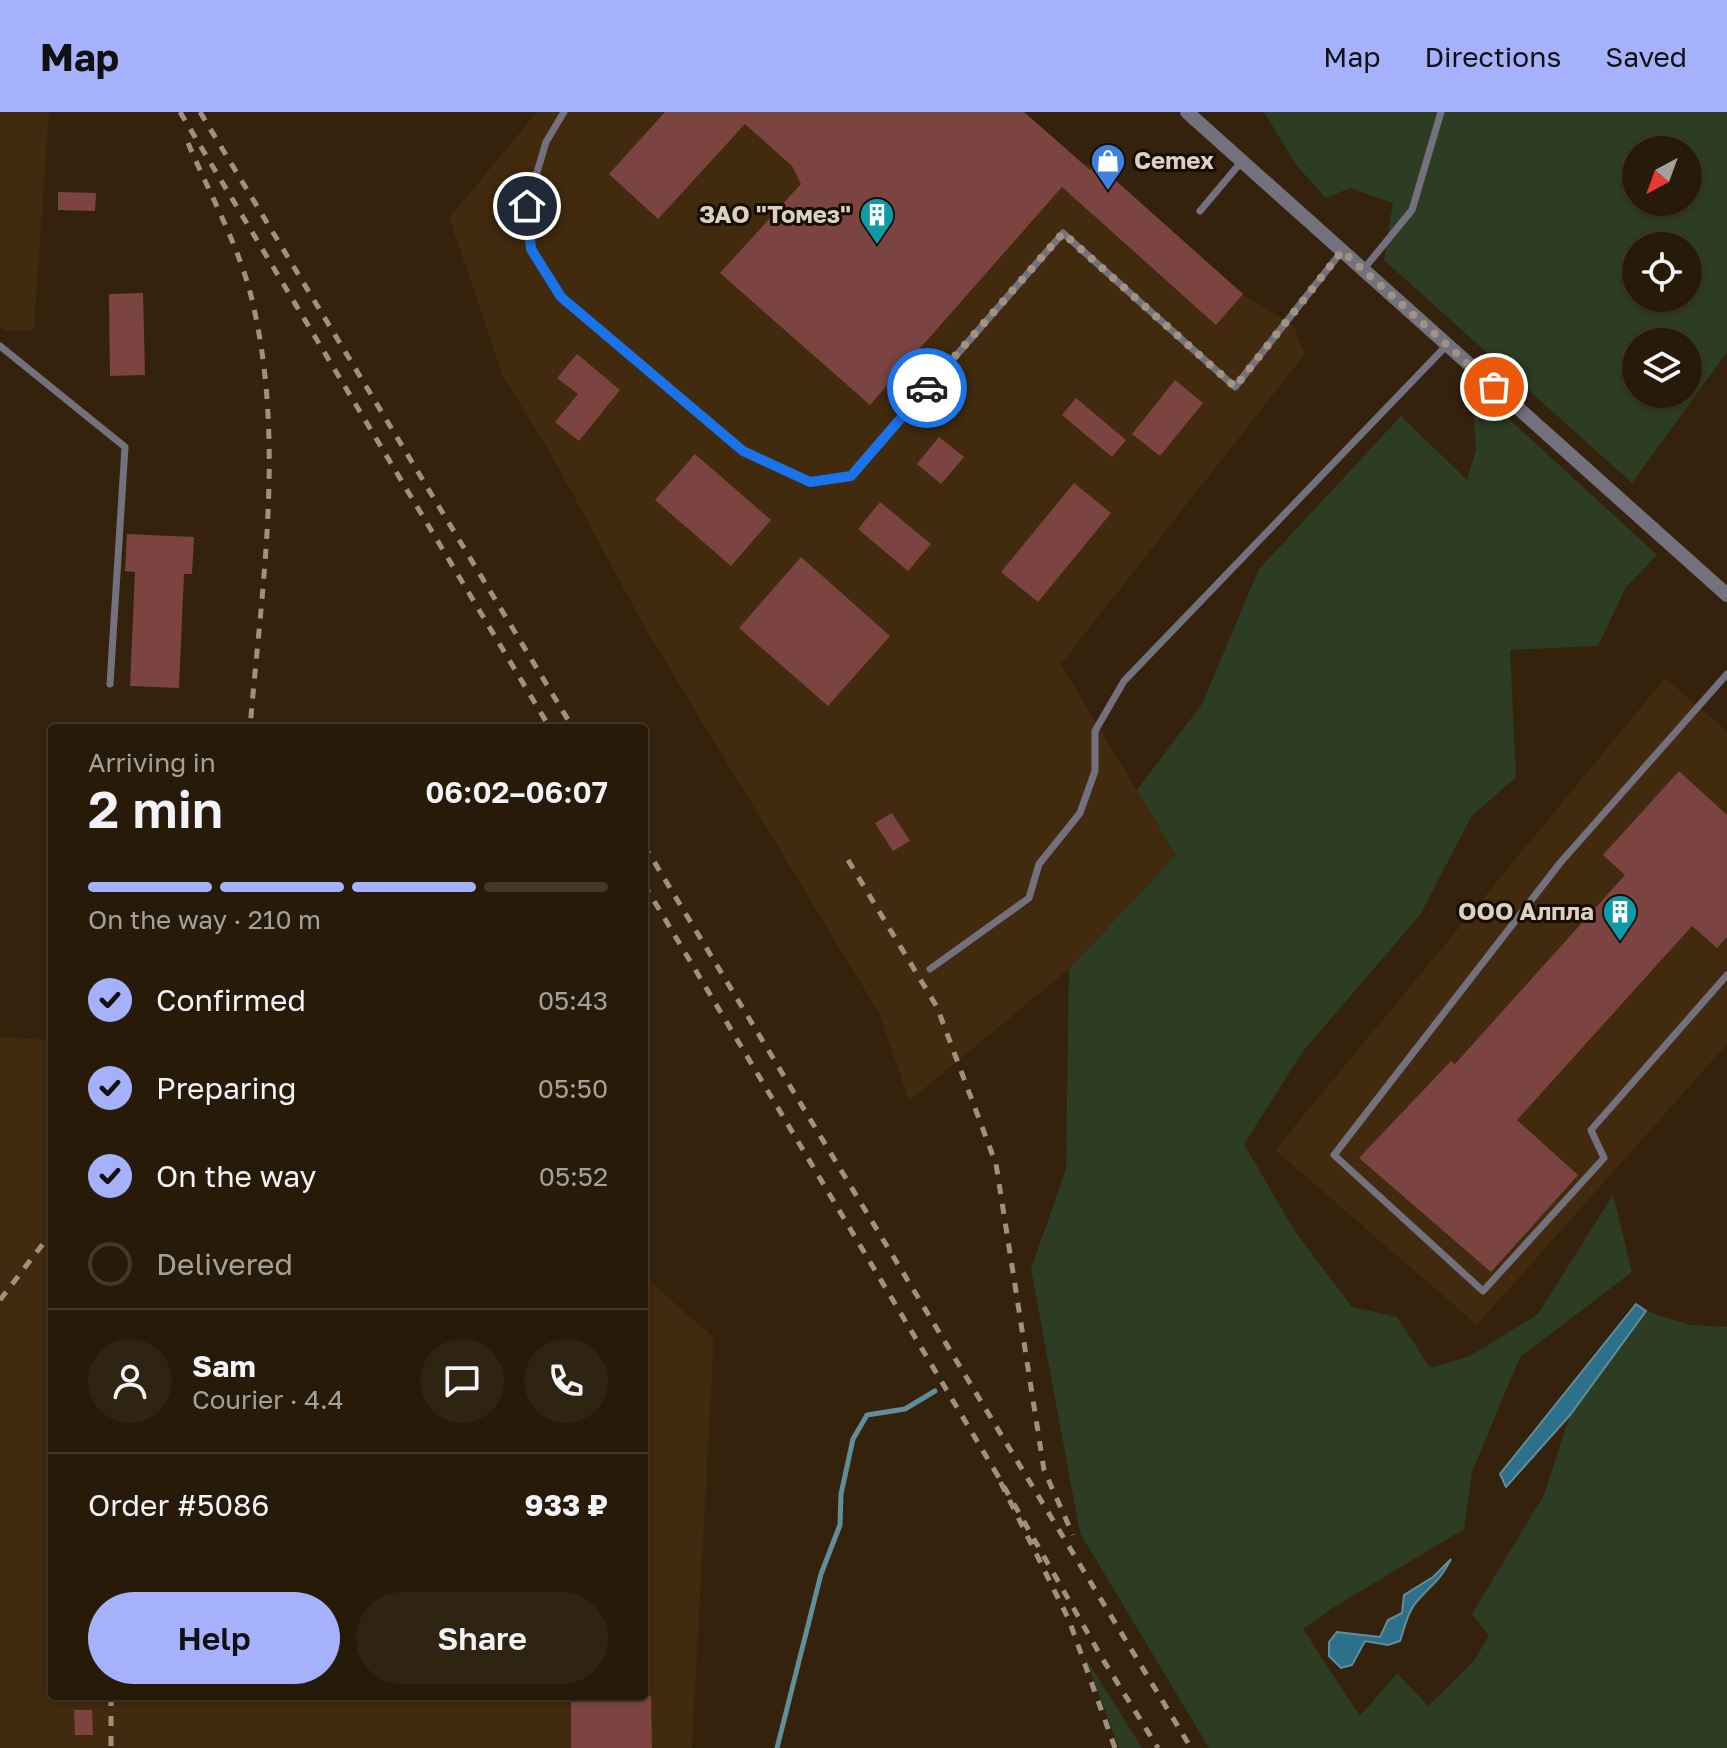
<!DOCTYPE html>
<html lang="en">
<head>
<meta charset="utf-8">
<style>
  body { margin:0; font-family:"Golos Text",sans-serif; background:#2f2312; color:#f1f3f6; height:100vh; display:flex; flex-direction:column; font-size:30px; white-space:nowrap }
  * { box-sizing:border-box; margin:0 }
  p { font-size:26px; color:#a4a19c }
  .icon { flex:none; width:44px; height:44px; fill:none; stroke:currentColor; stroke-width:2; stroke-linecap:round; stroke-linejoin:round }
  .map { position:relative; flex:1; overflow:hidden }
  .sheet { position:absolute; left:48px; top:612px; width:600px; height:976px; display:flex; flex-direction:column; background:#271a09; border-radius:8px; box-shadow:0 2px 6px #0004,0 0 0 2px #43382a }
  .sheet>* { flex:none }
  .needle { width:52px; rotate:221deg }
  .fabs { position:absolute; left:1622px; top:24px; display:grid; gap:16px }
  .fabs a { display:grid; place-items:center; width:80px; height:80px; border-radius:50%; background:#271a09; box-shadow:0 2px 6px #0004,0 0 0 2px #43382a; font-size:40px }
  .pin { position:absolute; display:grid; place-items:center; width:68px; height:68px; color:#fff; margin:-34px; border:4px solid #fff; border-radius:50%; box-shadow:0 2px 8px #0007 }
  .courier { position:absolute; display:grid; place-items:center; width:80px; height:80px; margin:-40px; border:6px solid #1a73e8; border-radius:50%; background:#fff; color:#222; box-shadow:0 2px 10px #0007 }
  .head em { font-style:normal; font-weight:600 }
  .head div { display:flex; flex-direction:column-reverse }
  .head { display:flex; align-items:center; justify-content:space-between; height:136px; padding:0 40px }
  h1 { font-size:52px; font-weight:600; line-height:60px }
  .bar { display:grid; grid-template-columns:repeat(4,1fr); gap:12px 8px; align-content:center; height:96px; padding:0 40px }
  .bar i { height:10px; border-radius:6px; background:#43382a }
  .bar .on { background:#a6b1fc }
  .bar p { grid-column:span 4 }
  .line { display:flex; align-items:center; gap:20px; padding:0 40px; border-top:2px solid #43382a }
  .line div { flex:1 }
  .round { display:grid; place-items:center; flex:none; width:84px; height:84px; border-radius:42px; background:#2f2312 }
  ol { padding:0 40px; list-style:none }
  li { display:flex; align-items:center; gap:24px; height:88px }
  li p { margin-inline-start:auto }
  li .icon { padding:8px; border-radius:50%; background:#a6b1fc; color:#111; stroke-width:4 }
  li:last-child { color:#a4a19c }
  li i { width:44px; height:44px; border:4px solid #43382a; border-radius:50% }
  .action { display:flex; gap:16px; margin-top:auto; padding:16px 40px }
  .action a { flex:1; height:92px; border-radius:48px; background:#a6b1fc; color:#111; font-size:32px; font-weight:600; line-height:92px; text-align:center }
  .action a+a { background:#2f2312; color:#f1f3f6 }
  header { display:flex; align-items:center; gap:48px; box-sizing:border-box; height:112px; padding:0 40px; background:#a6b1fc; color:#111 }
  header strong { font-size:38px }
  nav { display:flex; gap:44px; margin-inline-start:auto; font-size:28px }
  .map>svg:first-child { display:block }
  .built { fill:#412a0d }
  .green { fill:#2c3d23; fill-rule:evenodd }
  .water { fill:#2d708a; stroke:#628d9b; stroke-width:2 }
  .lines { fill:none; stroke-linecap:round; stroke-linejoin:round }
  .stream { stroke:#628d9b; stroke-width:5 }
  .building { fill:#7c4440 }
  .lane { stroke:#74717e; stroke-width:7 }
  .street { stroke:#74717e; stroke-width:14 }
  .rail { stroke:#9f9180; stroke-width:5; stroke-dasharray:10 10; stroke-linecap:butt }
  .done { stroke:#a19383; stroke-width:8; stroke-dasharray:0 14.4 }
  .route { stroke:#1a73e8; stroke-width:10 }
  .labels { text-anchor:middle; stroke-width:6; stroke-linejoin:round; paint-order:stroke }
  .poi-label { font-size:24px; font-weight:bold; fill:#dcd0c3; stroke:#160d05; text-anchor:end }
</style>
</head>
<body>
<header>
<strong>Map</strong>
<nav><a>Map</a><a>Directions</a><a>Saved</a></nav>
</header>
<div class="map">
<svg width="1727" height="1636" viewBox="0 0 1727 1636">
  <rect width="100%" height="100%" fill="#34220c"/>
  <g class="built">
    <polygon points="0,0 49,0 34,218 5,219 0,215"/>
    <polygon points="537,0 1024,0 1083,52 1096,51 1243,182 1293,213 1305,242 1061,552 1176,743 1069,857 909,989 879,901 645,516 557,353 503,264 449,106"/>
    <polygon points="1665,566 1727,619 1727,932 1477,1213 1275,1038"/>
    <polygon points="0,925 52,928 52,1584 644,1584 644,1164 714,1226 692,1636 0,1636"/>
  </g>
  <g class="green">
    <path d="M1264,0H1727V240L1632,371L1384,148L1393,91L1350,76L1326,86L1297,54ZM1636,38H1688V90H1636ZM1636,134H1688V186H1636ZM1636,230H1688V282H1636Z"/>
    <polygon points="1472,273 1657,443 1626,475 1598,534 1510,538 1516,665 1471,705 1420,803 1304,938 1244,1032 1294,1118 1352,1195 1397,1205 1430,1256 1470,1244 1538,1202 1613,1083 1632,1160 1520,1245 1472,1360 1464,1417 1334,1495 1303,1517 1360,1604 1397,1561 1428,1594 1473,1550 1489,1524 1472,1502 1544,1383 1570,1303 1646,1199 1690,1213 1727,1215 1727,1636 1209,1636 1080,1421 1031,1157 1066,1057 1069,857 1176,743 1137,678 1202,592 1259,457 1401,304 1467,368 1476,338"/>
    <polygon points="1085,1545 1142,1636 1119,1636"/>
  </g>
  <g class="water">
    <polygon points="1636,1192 1646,1199 1570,1303 1506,1375 1500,1362"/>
    <path d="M1451,1447C1438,1471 1435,1469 1419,1487C1408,1498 1405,1514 1400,1529L1388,1533L1365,1529L1352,1553L1341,1556L1329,1544V1530L1337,1520L1380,1525L1388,1508L1402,1501L1404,1483L1433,1465Z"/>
  </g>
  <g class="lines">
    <polyline class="stream" points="777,1636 821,1462 840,1413 841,1382 853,1327 867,1303 905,1297 935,1279"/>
  </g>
  <g class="building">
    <polygon points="665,0 1024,0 1090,58 1096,51 1243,182 1216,213 1062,75 870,293 720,161 801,72 792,54 745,12 658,107 609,62"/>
    <polygon points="58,80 96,81 95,99 58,98"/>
    <polygon points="143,181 145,263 110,264 109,182"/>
    <polygon points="577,242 620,278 579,329 555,310 578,282 557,266"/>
    <polygon points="1175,268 1203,291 1160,344 1132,322"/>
    <polygon points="1076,286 1126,328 1112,345 1062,303"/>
    <polygon points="939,325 964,345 941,372 917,352"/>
    <polygon points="695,342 771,408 731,454 655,388"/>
    <polygon points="1074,371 1111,401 1038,490 1001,460"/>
    <polygon points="880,390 931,432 908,459 858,417"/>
    <polygon points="127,422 194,425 192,462 184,462 179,576 130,574 135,460 125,459"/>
    <polygon points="801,445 890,524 828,594 739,516"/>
    <polygon points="1679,659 1727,703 1727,825 1717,836 1692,814 1517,1008 1578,1063 1491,1160 1359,1046 1451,949 1455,952 1625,763 1603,743"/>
    <polygon points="892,701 910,729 893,739 875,711"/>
    <polygon points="571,1584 651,1584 652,1636 571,1636"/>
    <polygon points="74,1598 92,1598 93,1623 75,1623"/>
  </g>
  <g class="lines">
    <g class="lane">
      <polyline points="564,0 546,30 527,94 531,137 561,185 743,339 810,370 851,364 1063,121 1235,275 1342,139"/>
      <polyline points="1200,99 1242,49"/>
      <polyline points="1363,158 1412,98 1441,0"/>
      <polyline points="0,234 125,335 110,572"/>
      <polyline points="1727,562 1560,751 1334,1043 1483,1179 1604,1046 1591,1018 1727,863"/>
      <polyline points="930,857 1029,786 1039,752 1080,701 1095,659 1095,619 1124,569 1447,233"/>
    </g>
    <polyline class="street" points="1187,0 1727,483"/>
    <g class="rail">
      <polyline points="180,0 550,616"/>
      <polyline points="200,0 573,616"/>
      <path d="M188,31C208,78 235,127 249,176C287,319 262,471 250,616"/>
      <polyline points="644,733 1191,1636"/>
      <polyline points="848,748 937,895 996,1052 1044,1358 1073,1423"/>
      <polyline points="644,772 995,1359"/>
      <polyline points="0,1188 52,1120"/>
      <polyline points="111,1584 111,1636"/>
      <polyline points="1115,1636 1069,1508 995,1359 1102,1546 1158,1636"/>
    </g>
  </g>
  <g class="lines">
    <polyline class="done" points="927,276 1063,121 1235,275 1342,139 1494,275"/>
    <polyline class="route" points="527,94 531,137 561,185 743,339 810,370 851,364 927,276"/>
  </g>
  <defs>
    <symbol id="shop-pin" viewBox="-11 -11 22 30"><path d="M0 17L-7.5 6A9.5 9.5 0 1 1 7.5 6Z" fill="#3f7fe0" stroke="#160d05"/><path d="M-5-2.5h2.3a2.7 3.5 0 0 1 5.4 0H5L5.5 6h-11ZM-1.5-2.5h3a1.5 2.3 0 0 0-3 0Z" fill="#fff"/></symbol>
    <symbol id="building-pin" viewBox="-11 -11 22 30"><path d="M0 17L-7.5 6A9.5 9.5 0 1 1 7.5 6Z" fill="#0f9aa8" stroke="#160d05"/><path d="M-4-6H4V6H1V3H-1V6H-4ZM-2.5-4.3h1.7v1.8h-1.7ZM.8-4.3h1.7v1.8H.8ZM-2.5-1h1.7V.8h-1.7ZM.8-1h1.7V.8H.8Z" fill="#fff"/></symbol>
  </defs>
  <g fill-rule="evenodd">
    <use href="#shop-pin" x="1088" y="29" width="40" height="54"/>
    <use href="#building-pin" x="857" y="83" width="40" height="54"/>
    <use href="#building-pin" x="1600" y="780" width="40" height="54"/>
  </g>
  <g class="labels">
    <g class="poi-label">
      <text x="1134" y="57" text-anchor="start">Cemex</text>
      <text x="851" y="111">ЗАО "Томез"</text>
      <text x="1594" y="808">ООО Алпла</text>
    </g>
  </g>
</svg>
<div class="fabs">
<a><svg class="needle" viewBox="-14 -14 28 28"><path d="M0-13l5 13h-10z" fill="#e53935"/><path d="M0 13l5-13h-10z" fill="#a4a19c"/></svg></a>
<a><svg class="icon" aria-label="locate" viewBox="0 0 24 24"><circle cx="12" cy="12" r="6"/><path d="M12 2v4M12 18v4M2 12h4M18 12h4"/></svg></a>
<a><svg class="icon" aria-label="layers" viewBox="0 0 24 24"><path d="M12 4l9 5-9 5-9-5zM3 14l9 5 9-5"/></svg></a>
</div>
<div class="pin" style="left:1494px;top:275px;background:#ea580c"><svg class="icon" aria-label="bag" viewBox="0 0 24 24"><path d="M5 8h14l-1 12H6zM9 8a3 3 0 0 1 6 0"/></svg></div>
<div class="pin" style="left:527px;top:94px;background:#1f2937"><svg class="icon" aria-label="home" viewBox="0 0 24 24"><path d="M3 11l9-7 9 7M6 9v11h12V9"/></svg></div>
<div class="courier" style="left:927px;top:276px"><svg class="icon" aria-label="car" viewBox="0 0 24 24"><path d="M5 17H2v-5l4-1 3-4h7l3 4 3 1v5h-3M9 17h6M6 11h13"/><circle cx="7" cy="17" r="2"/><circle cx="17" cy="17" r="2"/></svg></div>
<section class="sheet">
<div class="head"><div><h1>2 min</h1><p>Arriving in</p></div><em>06:02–06:07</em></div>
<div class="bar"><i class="on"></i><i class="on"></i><i class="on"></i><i></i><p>On the way · 210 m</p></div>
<ol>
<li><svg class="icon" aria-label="check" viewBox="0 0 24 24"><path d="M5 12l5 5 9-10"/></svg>Confirmed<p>05:43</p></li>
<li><svg class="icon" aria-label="check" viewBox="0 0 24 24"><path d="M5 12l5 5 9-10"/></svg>Preparing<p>05:50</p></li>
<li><svg class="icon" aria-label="check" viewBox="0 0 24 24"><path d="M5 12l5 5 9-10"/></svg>On the way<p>05:52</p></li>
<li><i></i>Delivered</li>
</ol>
<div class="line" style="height:144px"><a class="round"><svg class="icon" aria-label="person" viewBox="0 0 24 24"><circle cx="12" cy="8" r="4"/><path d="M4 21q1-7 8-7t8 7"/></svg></a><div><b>Sam</b><p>Courier · 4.4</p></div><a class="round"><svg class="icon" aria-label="chat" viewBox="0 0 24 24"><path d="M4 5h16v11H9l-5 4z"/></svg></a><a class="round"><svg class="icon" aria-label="phone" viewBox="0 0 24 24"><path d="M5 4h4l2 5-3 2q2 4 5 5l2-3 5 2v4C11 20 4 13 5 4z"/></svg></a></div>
<div class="line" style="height:104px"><div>Order #5086</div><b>933 ₽</b></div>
<div class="action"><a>Help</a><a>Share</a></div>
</section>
</div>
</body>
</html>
